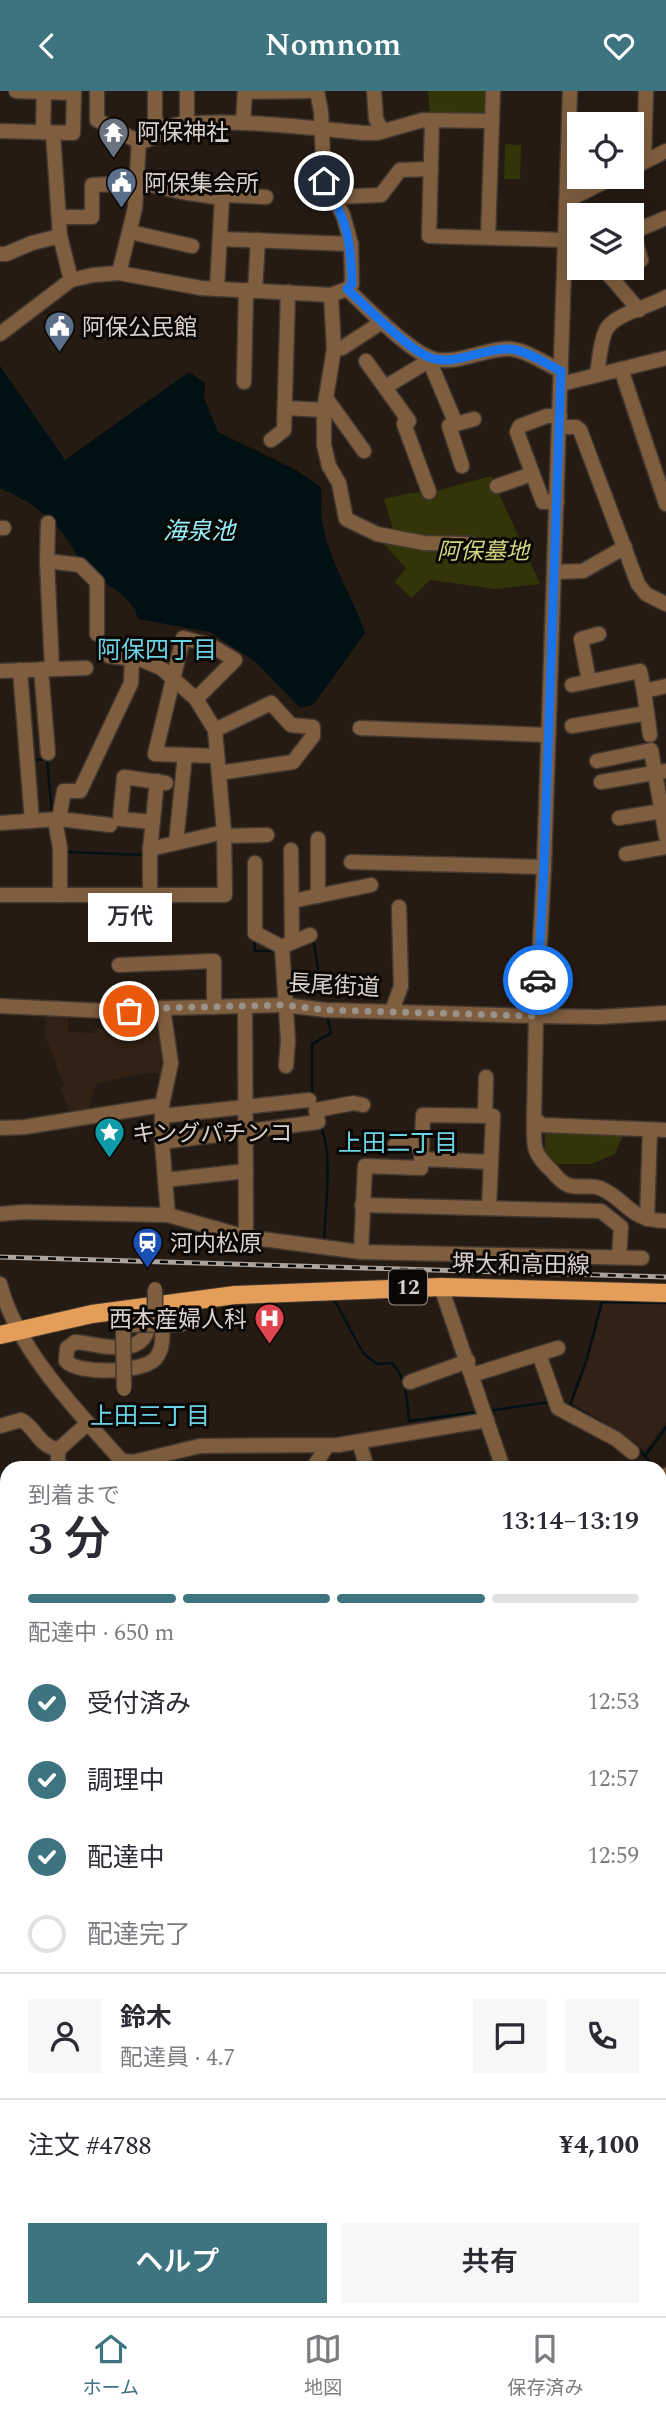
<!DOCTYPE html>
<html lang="ja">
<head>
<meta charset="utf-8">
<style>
  body { margin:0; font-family:Spectral,"Noto Sans JP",serif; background:#f7f7f7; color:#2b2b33; height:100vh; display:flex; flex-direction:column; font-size:26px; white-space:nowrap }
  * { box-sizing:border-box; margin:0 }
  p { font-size:23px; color:#7c7c81 }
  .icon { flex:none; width:38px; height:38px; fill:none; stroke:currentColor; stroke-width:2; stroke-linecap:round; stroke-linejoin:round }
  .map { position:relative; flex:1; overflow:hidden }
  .details { position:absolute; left:0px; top:1370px; width:667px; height:856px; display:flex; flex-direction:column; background:#fff; border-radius:21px 21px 0 0; box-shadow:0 7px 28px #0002 }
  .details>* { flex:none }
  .tools { position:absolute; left:567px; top:21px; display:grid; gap:14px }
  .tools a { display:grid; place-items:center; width:77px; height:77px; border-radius:0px; background:#fff; box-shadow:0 7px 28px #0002; font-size:35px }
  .pin { position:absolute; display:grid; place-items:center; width:60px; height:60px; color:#fff; margin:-30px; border:4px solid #fff; border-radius:50%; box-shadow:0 2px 7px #0007 }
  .courier { position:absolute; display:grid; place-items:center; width:70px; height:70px; margin:-35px; border:5px solid #1a73e8; border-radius:50%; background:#fff; color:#222; box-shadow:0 2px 9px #0007 }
  .bubble { position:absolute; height:49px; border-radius:0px; background:#fff; box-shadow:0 7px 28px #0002; font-size:23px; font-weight:600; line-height:49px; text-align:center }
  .summary em { font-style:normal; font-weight:600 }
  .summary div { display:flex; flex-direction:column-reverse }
  .summary { display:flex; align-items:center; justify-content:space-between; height:119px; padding:0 28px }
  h1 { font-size:46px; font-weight:600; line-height:52px }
  .bar { display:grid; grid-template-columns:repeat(4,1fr); gap:10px 7px; align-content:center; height:84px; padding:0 28px }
  .bar i { height:9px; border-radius:5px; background:#e1e1e2 }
  .bar .active { background:#3e7380 }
  .bar p { grid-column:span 4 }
  .line { display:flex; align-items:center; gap:18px; padding:0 28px; border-top:2px solid #e1e1e2 }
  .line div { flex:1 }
  .round { display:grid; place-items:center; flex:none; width:74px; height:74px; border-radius:0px; background:#f7f7f7 }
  ol { padding:0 28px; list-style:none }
  li { display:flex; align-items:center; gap:21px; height:77px }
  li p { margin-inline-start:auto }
  li .icon { padding:7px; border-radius:50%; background:#3e7380; color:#fff; stroke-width:4 }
  li:last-child { color:#7c7c81 }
  li i { width:38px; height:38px; border:4px solid #e1e1e2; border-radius:50% }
  .cta { display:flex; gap:14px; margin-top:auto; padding:14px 28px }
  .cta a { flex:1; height:80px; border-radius:0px; background:#3e7380; color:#fff; font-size:28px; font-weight:600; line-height:80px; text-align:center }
  .cta a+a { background:#f7f7f7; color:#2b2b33 }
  header { display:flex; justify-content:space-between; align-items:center; height:91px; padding:0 28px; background:#3e7380; color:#fff; font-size:32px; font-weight:600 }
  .dock { display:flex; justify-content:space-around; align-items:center; height:98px; border-top:2px solid #e1e1e2; background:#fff; font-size:19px; color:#7c7c81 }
  .dock a { display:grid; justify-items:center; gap:4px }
  .dock .active { color:#3e7380 }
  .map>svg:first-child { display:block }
  .built { fill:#312215 }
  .green { fill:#333509 }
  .water { fill:#001013 }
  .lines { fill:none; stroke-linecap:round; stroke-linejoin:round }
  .stream { stroke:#001013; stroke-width:2.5 }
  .minor-casing { stroke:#423830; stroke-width:17 }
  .major-casing { stroke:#423830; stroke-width:20 }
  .minor { stroke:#7f5e3f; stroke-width:14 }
  .major { stroke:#e49e5a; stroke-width:18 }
  .rail-casing { stroke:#aca49e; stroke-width:5 }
  .rail { stroke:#0b0704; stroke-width:2.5; stroke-dasharray:8; stroke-linecap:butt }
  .minor-bridge-casing { stroke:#423830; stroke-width:17; stroke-linecap:butt }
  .minor-bridge { stroke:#7f5e3f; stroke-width:14 }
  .done { stroke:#9a918b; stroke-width:7; stroke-dasharray:0 12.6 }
  .route { stroke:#1a73e8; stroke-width:9 }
  .labels { text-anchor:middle; stroke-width:6; stroke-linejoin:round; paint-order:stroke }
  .shield { fill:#0b0704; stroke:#9a948f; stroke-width:2 }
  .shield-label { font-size:21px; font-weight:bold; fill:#d8d0cb }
  .poi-label { font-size:23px; fill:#d8d0cb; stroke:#0b0704; text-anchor:start }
  .park-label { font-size:23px; font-style:italic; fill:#d0d57f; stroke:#0b0704 }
  .street-label { font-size:23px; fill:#d8d0cb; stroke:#0b0704 }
  .water-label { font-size:24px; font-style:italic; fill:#95f0fb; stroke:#0b0704 }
  .neighbourhood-label { font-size:24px; fill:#6bd3e6; stroke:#0b0704 }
</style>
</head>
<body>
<header><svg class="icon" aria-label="back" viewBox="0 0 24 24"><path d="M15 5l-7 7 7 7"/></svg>Nomnom<svg class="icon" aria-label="heart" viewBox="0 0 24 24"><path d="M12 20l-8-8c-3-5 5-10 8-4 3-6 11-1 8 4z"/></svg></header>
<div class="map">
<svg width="666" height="2225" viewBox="0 0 666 2225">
  <rect width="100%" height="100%" fill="#261b13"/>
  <g class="built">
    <polygon points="46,924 68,926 68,941 95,942 95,937 162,935 167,982 139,983 98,992 94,997 88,1020 70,1020 60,996 64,995 45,943"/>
    <polygon points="603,1212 666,1213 666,1331 645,1360 622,1342 572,1313 587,1272"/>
    <polygon points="7,1737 7,1883 0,1883 0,1742"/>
  </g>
  <g class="green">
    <polygon points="428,0 487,0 486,26 430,24"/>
    <polygon points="505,53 521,54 520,88 504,88"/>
    <polygon points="491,385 540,493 495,498 430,489 411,507 395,491 406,477 382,451 394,441 384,408 411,402 433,401"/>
    <polygon points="545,1038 624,1042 615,1063 591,1073 557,1073 545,1061"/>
  </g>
  <g class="water">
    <path d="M0,275L65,369L189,281L205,292L204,307L218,341L296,379L321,396C322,409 320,423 323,435C330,473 353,505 365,542L313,614L300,617L256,571L210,541L138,528C133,503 102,494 86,476C76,465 70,451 61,440C44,420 24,407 0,397Z"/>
    <polygon points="269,2219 381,2219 380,2225 266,2225"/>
  </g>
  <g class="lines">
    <g class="stream">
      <polyline points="33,667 33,669 47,668 52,722"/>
      <polyline points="66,761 145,764"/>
      <polyline points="254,847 255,860 277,860"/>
      <polyline points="310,850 314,852 318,878"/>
      <polyline points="312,1003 312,953 331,942 327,924"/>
      <path d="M321,1036C333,1062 325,1120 324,1151"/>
      <path d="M335,1210L363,1262L377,1273L392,1272C407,1289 407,1308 409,1330L478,1321"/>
      <polyline points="564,1313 570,1314 616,1340"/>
      <polyline points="570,1314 586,1271 602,1211 666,1212"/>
      <polyline points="488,1320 550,1311"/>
      <polyline points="638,1358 645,1365"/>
      <polyline points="654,1377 645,1365 666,1336"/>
      <polyline points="660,1401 666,1431"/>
      <polyline points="666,1438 660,1444 666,1464"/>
      <polyline points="660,1480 666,1471"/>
      <polyline points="238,2219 240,2225"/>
      <polyline points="84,2225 104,2219"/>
    </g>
    <defs>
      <g id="minor">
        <path d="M97,0V29C108,34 129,48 141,50C152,51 166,34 180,33C240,28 303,36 363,42H377L423,29L492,30"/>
        <polyline points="155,0 155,28 161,40"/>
        <polyline points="374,0 376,28 382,40"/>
        <polyline points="570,0 544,776 536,925 534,1027 542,1034 666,1039"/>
        <polyline points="245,1 313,0"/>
        <polyline points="432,29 429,145 564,149"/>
        <polyline points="243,32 245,0"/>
        <polyline points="187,33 187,0"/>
        <polyline points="0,40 73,42 74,2 16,0"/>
        <polyline points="43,41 44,1"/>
        <polyline points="53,42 60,145 71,189"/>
        <polyline points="644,71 646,0"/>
        <polyline points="632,77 666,60"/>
        <polyline points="137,91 182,101 222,107"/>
        <polyline points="333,106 381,104 400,79 431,78"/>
        <polyline points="566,110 614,86"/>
        <polyline points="59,126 92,126 92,94 137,92"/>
        <polyline points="130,141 192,155"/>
        <polyline points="488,146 493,0"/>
        <polyline points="220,148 351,153"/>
        <polyline points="0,163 6,163 32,152 60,145"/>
        <polyline points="641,169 633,141 666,127"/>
        <polyline points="603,177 639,219"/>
        <polyline points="119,182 135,117 139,49"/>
        <polyline points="217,198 222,107 227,104 266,106"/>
        <path d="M347,198C366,216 408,259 431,267C456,276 485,256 511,258C528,260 546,273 561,280"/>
        <polyline points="255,200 258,149"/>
        <polyline points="331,204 334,258 324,319 324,354 329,375 339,392 346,428 377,443 424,452 472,453"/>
        <polyline points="0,243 71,189 93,184 119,182 201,197 331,204 347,198 352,193 351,153 347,138 343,124 324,90 321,21 317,0"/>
        <polyline points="334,258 342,257 382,231"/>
        <polyline points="429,269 456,333"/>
        <polyline points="366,270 409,330 404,333 429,401"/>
        <polyline points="621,278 666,413"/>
        <path d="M597,284C599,270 600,254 605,241C612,223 649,216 666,206"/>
        <polyline points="244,291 246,199"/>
        <polyline points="561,293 666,267"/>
        <polyline points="385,296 432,268"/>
        <polyline points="326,307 364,360"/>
        <polyline points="285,317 324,319"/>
        <polyline points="560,336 576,336 580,339 638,493 646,503 666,513"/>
        <polyline points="271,349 284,339 288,201"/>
        <polyline points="462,375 449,335 474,328"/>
        <polyline points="497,395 532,383"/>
        <polyline points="557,411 543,411 517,341 520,335 547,325 560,325"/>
        <polyline points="0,437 4,437"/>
        <polyline points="47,470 48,432"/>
        <polyline points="555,481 583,480 625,456"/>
        <polyline points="41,578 48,662"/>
        <polyline points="52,578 47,470 80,474 97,491 97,543"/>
        <polyline points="20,579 32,730"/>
        <polyline points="0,580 86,577"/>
        <polyline points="589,590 581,548 599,543"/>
        <polyline points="572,594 640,580 644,600 666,595"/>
        <polyline points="644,600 650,644"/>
        <polyline points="196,608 235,569 210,554 183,547 155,663 217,665"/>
        <polyline points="572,635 647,622"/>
        <polyline points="360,637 548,644"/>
        <polyline points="215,639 271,612 291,634 313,636 313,645 293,671 219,682"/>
        <polyline points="597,670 651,659 666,745"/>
        <polyline points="601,691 666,680"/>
        <polyline points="619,727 662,720"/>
        <polyline points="59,728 64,700 80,700 131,592 132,567"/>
        <polyline points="55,729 60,757 60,804"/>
        <polyline points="153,731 120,728 124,686 166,692"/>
        <polyline points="0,732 59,728 110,734"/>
        <polyline points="224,745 267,744"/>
        <polyline points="318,748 318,805"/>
        <polyline points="176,752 185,664"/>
        <polyline points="150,758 224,741"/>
        <polyline points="291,759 292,851"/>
        <polyline points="626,763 666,756"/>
        <polyline points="351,771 544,776"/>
        <polyline points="255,772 255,842 282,856 288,950 286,975"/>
        <polyline points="0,804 225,804 224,741 215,639 196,608 161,577 142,569 109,565"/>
        <polyline points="150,804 150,758 157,690"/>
        <polyline points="292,810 371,794"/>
        <polyline points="286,854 310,844"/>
        <polyline points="119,874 214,870 214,916"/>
        <polyline points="0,915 129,921 163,917 284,914 326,919 536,925 599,926 666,922"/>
        <polyline points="245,915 246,1146"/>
        <polyline points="163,917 171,972 162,1014 162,1051 168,1124"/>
        <polyline points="392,920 401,895 399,816"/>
        <polyline points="162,1025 309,1009"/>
        <polyline points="485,1025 486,986"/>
        <path d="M534,1027C534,1054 531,1061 552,1080C556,1085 562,1092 568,1094C578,1098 590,1093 600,1097C628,1109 627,1129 666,1130"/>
        <polyline points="0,1037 25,1036 162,1014"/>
        <polyline points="162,1051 318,1031 316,1019 354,1012 363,1014"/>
        <polyline points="395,1054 422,1054"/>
        <polyline points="421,1068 491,1071"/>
        <polyline points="165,1089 246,1080"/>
        <polyline points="362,1114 601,1120 621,1136 619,1166"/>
        <polyline points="0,1123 23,1121 168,1124 246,1146 361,1161 642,1167"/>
        <polyline points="647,1128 650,1039"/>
        <polyline points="361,1161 365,1075 421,1077 423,1024 493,1025 489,1117"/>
        <path d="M0,1193C17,1259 77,1320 122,1370L123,1377"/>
        <polyline points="441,1196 503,1377"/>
        <path d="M151,1215L162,1224C162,1238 165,1256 156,1267C144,1282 78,1284 66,1270L67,1257L75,1251C95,1252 134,1267 146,1243C150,1235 149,1224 151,1215Z"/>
        <polyline points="539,1263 558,1317 616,1348 632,1361"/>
        <polyline points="472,1284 558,1257"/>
        <polyline points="410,1291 468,1270"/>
        <path d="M0,1335L21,1329C37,1337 35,1352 58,1359"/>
        <polyline points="359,1351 367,1377"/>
        <polyline points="122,1370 133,1371 200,1355 338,1354 487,1329"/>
        <polyline points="64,1377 58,1373 58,1359 88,1332"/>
        <polyline points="313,1377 327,1355"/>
        <polyline points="660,1388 666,1384"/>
        <polyline points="660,1504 666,1514"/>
        <polyline points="0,1527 7,1525"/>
        <polyline points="660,1557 666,1547"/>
        <polyline points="0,1596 7,1595"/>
        <polyline points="660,1618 666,1621"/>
        <polyline points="0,1673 7,1678"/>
        <polyline points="660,1711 666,1711"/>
        <polyline points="0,1727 7,1720"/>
        <polyline points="660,1825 666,1825"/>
        <polyline points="0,1910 7,1910"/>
        <polyline points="0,1983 7,2010"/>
        <polyline points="660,2030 666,2029"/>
        <polyline points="0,2034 7,2036"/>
        <polyline points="660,2098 661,2122"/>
        <polyline points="4,2145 7,2066"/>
        <polyline points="417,2219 417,2225"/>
        <polyline points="492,2219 493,2225"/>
        <polyline points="634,2219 635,2225"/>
        <polyline points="182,2225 183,2219"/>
      </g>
      <polyline id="major" points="0,1244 92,1223 235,1204 441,1196 666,1202"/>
    </defs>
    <use href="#minor" class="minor-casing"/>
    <use href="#major" class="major-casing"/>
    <use href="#minor" class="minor"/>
    <use href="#major" class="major"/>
    <defs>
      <polyline id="rail" points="0,1166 666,1186"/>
    </defs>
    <use href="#rail" class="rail-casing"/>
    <use href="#rail" class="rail"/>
    <defs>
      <g id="minor-bridge">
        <polyline points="155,1198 155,1234"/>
        <polyline points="123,1232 124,1298"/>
        <polyline points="123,1234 184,1233"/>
      </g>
    </defs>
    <use href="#minor-bridge" class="minor-bridge-casing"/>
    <use href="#minor-bridge" class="minor-bridge"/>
  </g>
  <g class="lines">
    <polyline class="done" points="129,920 163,917 284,914 326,919 536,925 538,889"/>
    <path class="route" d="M324,90C347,130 351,148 352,193L347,198C366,215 408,259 431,267C456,275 485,256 511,258C528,260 546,273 561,280L544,776L538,889"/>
  </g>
  <defs>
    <symbol id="temple-pin" viewBox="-11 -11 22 30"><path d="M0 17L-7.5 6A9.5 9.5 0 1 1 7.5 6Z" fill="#6b7280" stroke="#0b0704"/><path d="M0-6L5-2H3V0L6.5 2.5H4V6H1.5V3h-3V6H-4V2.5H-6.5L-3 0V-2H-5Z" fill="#fff"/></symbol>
    <symbol id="civic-pin" viewBox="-11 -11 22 30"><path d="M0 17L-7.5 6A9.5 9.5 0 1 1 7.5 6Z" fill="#5c6f8a" stroke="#0b0704"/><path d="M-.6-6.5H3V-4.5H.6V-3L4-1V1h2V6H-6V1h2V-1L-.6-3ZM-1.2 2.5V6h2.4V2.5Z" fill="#fff"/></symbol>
    <symbol id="sight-pin" viewBox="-11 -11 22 30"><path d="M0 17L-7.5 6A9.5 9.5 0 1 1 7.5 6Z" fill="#0f9aa8" stroke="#0b0704"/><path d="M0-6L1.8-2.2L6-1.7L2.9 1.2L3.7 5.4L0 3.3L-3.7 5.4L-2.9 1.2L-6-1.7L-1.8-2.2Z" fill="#fff"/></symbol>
    <symbol id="station-pin" viewBox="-11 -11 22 30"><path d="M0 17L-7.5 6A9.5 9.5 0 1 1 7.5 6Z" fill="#1a4fb4" stroke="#0b0704"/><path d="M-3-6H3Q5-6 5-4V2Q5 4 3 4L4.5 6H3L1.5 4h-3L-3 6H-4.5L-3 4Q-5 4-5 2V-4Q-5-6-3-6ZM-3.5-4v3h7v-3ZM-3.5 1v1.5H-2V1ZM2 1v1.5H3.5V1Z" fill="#fff"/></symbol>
    <symbol id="hospital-pin" viewBox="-11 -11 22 30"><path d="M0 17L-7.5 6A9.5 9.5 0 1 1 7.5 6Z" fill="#e0444e" stroke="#0b0704"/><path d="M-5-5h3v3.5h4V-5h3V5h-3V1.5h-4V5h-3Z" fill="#fff"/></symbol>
  </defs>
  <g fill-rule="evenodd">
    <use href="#temple-pin" x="96" y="24" width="35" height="47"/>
    <use href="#civic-pin" x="104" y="74" width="35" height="47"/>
    <use href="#civic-pin" x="42" y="218" width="35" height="47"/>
    <use href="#sight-pin" x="92" y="1024" width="35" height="47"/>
    <use href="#station-pin" x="130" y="1134" width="35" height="47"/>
    <use href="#hospital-pin" x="252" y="1210" width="35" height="47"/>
  </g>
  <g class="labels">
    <rect class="shield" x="389" y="1178.5" width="38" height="35" rx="5"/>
    <g class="shield-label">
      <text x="408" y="1203">12</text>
    </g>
    <g class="poi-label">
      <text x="137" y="49">阿保神社</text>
      <text x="144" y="100">阿保集会所</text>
      <text x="82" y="244">阿保公民館</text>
      <text x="132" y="1050">キングパチンコ</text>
      <text x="170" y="1160">河内松原</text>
      <text x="247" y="1236" text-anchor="end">西本産婦人科</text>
    </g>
    <g class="park-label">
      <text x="483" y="468">阿保墓地</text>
    </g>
    <g class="street-label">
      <text transform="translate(334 894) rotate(3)" y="8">長尾街道</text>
      <text transform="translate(521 1173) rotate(1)" y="8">堺大和高田線</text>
    </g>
    <g class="water-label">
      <text x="199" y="448">海泉池</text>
    </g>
    <g class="neighbourhood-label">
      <text x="157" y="567">阿保四丁目</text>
      <text x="398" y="1060">上田二丁目</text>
      <text x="150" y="1333">上田三丁目</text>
    </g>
  </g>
</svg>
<div class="tools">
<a><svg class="icon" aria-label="locate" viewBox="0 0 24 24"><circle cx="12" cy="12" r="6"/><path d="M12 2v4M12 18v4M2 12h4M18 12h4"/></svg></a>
<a><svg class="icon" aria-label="layers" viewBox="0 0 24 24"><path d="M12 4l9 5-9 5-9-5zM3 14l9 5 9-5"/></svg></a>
</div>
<div class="pin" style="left:129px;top:920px;background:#ea580c"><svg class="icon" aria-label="bag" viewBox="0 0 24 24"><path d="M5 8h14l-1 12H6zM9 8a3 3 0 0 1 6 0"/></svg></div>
<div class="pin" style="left:324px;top:90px;background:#1f2937"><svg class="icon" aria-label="home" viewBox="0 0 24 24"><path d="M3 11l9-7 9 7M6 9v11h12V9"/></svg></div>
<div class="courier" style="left:538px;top:889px"><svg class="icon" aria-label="car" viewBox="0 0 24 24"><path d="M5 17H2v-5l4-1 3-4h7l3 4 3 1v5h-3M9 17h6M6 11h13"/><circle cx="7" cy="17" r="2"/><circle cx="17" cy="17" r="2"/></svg></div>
<div class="bubble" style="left:88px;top:802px;width:84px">万代</div>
<section class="details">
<div class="summary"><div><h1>3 分</h1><p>到着まで</p></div><em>13:14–13:19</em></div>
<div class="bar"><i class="active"></i><i class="active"></i><i class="active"></i><i></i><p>配達中 · 650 m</p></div>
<ol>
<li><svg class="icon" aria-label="check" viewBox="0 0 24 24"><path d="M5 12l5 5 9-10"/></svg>受付済み<p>12:53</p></li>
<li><svg class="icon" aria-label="check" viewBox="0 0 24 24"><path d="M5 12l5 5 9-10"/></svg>調理中<p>12:57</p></li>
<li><svg class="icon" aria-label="check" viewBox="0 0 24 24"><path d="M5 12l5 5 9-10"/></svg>配達中<p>12:59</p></li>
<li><i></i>配達完了</li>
</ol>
<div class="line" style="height:126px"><a class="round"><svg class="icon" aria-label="person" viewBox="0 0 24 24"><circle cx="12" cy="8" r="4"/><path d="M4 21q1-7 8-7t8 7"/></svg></a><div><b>鈴木</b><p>配達員 · 4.7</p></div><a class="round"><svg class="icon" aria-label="chat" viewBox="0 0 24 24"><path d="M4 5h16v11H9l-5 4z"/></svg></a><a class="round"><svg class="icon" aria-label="phone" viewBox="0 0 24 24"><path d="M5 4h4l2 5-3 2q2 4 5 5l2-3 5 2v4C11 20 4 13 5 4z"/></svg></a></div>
<div class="line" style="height:91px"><div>注文 #4788</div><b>¥4,100</b></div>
<div class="cta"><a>ヘルプ</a><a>共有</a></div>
</section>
</div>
<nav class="dock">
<a class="active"><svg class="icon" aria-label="home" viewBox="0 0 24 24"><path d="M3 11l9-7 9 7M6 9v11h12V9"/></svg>ホーム</a>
<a><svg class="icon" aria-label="map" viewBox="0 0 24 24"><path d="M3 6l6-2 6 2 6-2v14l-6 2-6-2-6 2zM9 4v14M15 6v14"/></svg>地図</a>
<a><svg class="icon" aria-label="saved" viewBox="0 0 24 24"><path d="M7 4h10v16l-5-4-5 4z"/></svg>保存済み</a>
</nav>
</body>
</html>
